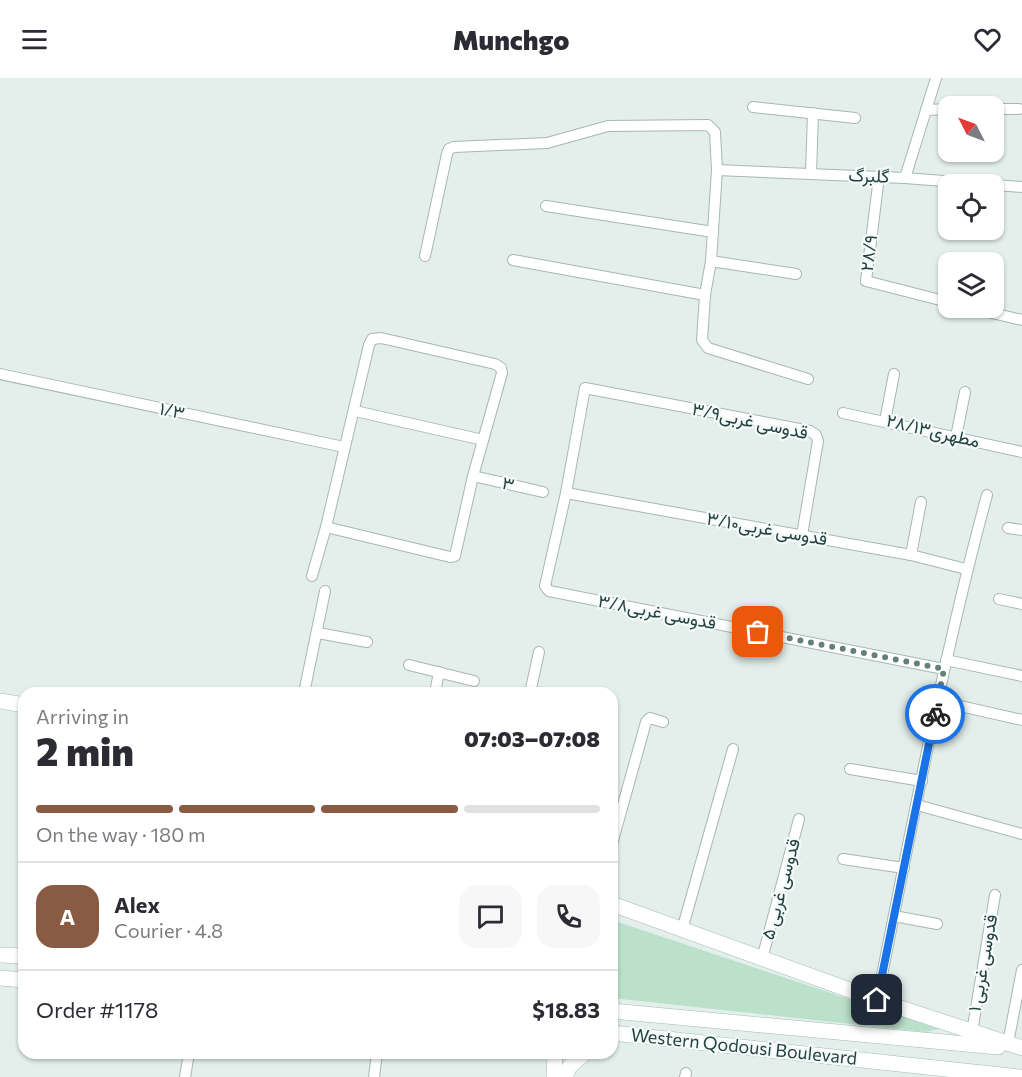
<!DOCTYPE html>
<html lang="en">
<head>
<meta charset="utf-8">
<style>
  body { margin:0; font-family:Commissioner,Vazirmatn,sans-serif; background:#f7f7f7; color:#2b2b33; height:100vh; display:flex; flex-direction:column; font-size:22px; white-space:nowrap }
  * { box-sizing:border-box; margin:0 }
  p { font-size:20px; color:#7c7c81 }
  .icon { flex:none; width:33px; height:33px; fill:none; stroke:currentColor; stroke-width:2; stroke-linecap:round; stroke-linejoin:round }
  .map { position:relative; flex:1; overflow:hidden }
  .panel { position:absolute; left:18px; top:609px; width:600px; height:372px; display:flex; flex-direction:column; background:#fff; border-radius:18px; box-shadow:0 2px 4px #0004 }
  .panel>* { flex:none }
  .needle { width:39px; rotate:312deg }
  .buttons { position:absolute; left:938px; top:18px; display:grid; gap:12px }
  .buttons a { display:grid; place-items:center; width:66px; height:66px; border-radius:12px; background:#fff; box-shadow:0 2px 4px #0004; font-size:30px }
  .pin { position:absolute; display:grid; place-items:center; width:51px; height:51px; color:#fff; margin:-26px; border-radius:12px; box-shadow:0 3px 9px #0006 }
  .courier { position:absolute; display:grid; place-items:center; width:60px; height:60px; margin:-30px; border:4px solid #1a73e8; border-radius:50%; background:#fff; color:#222; box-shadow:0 2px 8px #0007 }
  .summary em { font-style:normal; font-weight:800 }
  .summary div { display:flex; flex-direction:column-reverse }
  .summary { display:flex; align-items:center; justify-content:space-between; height:102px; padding:0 18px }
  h1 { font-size:39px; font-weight:800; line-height:45px }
  .bar { display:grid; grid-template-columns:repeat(4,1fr); gap:9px 6px; align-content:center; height:72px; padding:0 18px }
  .bar i { height:8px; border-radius:4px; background:#e1e1e2 }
  .bar .active { background:#895b42 }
  .bar p { grid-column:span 4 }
  .line { display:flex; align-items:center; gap:15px; padding:0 18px; border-top:2px solid #e1e1e2 }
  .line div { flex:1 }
  .round { display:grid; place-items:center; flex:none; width:63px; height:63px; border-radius:18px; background:#f7f7f7 }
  header { display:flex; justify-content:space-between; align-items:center; height:78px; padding:0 18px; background:#fff; font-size:27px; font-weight:800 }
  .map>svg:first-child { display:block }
  .green { fill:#bbe1cb }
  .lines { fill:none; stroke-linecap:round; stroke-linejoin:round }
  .street-casing { stroke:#a6b8b4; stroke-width:12 }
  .secondary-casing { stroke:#a1bbb6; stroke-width:16 }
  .street { stroke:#fff; stroke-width:10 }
  .secondary { stroke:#fff; stroke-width:15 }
  .done { stroke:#657f7b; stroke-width:6; stroke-dasharray:0 10.8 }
  .route { stroke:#1a73e8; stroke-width:8 }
  .labels { text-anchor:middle; stroke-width:4.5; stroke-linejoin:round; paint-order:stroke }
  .street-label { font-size:18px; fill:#21423e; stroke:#f5faf9 }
</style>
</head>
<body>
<header><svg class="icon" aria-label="menu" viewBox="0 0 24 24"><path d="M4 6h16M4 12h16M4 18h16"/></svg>Munchgo<svg class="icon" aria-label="heart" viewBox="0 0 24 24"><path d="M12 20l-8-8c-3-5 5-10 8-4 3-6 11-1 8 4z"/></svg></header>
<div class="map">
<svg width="1022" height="999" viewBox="0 0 1022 999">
  <rect width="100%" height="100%" fill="#e4efeb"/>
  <polygon class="green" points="612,842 939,951 925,954 612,920"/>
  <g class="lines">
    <defs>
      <g id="street">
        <polyline points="753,29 855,40"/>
        <polyline points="993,31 1019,31"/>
        <polyline points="926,32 948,31"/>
        <polyline points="717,92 905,100 1022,109"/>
        <polyline points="811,96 813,35"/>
        <polyline points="879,99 866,203 948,224"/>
        <polyline points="905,100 936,0"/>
        <polyline points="546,128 713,154"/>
        <polyline points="425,178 447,76 449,71 454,69 547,65 608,48 708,47 715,54 717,92 711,183 705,217 702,262 708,270 808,301"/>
        <polyline points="513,182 705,217"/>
        <polyline points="711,183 796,196"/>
        <polyline points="971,230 1022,242"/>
        <polyline points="0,296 344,369"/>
        <polyline points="355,333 483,362"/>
        <polyline points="843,335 1022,374"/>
        <polyline points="885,343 894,296"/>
        <polyline points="956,359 965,314"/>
        <polyline points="473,398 543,414"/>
        <polyline points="566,415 911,477 966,491"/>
        <polyline points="1008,450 1022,452"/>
        <polyline points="802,457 818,363 816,357 810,353 585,310 566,415 545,508 549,513 944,591"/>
        <polyline points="911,477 921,424"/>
        <polyline points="312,498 326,449 369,267 372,261 381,260 495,286 501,290 502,295 473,398 455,478 450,479 326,449"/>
        <polyline points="999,521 1022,526"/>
        <polyline points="318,555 367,564"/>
        <polyline points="946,582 1022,598"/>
        <polyline points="409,587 474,603"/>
        <polyline points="304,615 325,513"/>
        <polyline points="435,615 439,594"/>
        <polyline points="530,615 539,574"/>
        <polyline points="938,623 1022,642"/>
        <polyline points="850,691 922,703"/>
        <polyline points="917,727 1022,756"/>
        <polyline points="612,766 646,644 650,640 663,644"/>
        <polyline points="843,781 904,790"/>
        <polyline points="894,838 937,846"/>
        <polyline points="682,852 733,671"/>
        <polyline points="762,881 799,741"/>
        <path d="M877,922C911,754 942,583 987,417"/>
        <polyline points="972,954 995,817"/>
        <polyline points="1008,965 1022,892"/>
        <polyline points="185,999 189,975"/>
        <polyline points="374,999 377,975"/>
        <polyline points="685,999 686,995"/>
      </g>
      <g id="secondary">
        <polyline points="0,623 24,627"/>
        <polyline points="612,826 877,922 1022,970"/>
        <polyline points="0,877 24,878"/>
        <polyline points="0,900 24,902"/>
        <polyline points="612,933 998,969"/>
        <polyline points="612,955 1019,999"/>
        <polyline points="554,999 555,975"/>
        <polyline points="565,999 570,988 585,975"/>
      </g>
    </defs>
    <use href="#street" class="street-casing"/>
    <use href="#secondary" class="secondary-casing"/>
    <use href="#street" class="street"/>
    <use href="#secondary" class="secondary"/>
  </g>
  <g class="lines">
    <polyline class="done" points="758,554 944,591 935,636"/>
    <polyline class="route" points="877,922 935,636"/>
  </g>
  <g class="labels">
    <g class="street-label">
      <text transform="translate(869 98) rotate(2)" y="6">گلبرگ</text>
      <text transform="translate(869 175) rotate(-83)" y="6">۲۸/۹</text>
      <text transform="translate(172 333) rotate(12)" y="6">۱/۳</text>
      <text transform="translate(750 343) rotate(12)" y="6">قدوسی غربی۳/۹</text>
      <text transform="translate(933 353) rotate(13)" y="6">مطهری۲۸/۱۳</text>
      <text transform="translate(508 406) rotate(13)" y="6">۳</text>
      <text transform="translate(767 451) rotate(10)" y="6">قدوسی غربی۳/۱۰</text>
      <text transform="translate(657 534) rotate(11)" y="6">قدوسی غربی۳/۸</text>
      <text transform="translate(781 811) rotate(-75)" y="6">۵ قدوسی غربی</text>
      <text transform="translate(983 885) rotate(-80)" y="6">۱ قدوسی غربی</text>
      <text transform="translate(744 969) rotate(6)" y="6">Western Qodousi Boulevard</text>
    </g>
  </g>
</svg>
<div class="buttons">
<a><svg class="needle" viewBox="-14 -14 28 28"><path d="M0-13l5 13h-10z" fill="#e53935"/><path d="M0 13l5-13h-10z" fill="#7c7c81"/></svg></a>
<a><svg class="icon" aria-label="locate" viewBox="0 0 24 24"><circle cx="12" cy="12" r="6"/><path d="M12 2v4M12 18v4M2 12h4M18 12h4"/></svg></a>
<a><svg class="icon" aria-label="layers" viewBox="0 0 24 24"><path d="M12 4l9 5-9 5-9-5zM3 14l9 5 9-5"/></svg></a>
</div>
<div class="pin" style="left:758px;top:554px;background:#ea580c"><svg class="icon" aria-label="bag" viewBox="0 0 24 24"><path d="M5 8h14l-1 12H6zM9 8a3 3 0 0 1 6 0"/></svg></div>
<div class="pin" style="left:877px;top:922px;background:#1f2937"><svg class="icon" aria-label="home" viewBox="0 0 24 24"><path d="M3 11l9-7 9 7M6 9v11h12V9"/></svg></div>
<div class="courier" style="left:935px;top:636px"><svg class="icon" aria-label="bike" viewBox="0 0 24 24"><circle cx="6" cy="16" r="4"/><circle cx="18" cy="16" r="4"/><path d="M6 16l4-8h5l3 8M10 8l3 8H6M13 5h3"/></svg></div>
<section class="panel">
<div class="summary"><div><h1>2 min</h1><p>Arriving in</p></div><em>07:03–07:08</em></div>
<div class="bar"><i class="active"></i><i class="active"></i><i class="active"></i><i></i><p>On the way · 180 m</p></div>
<div class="line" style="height:108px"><b class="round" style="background:#895b42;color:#fff">A</b><div><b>Alex</b><p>Courier · 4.8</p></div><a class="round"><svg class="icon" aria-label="chat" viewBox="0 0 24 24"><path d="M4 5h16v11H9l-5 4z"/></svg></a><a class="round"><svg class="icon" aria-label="phone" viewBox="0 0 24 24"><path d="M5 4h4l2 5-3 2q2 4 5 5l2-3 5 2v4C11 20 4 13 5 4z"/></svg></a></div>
<div class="line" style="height:78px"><div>Order #1178</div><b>$18.83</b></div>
</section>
</div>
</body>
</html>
